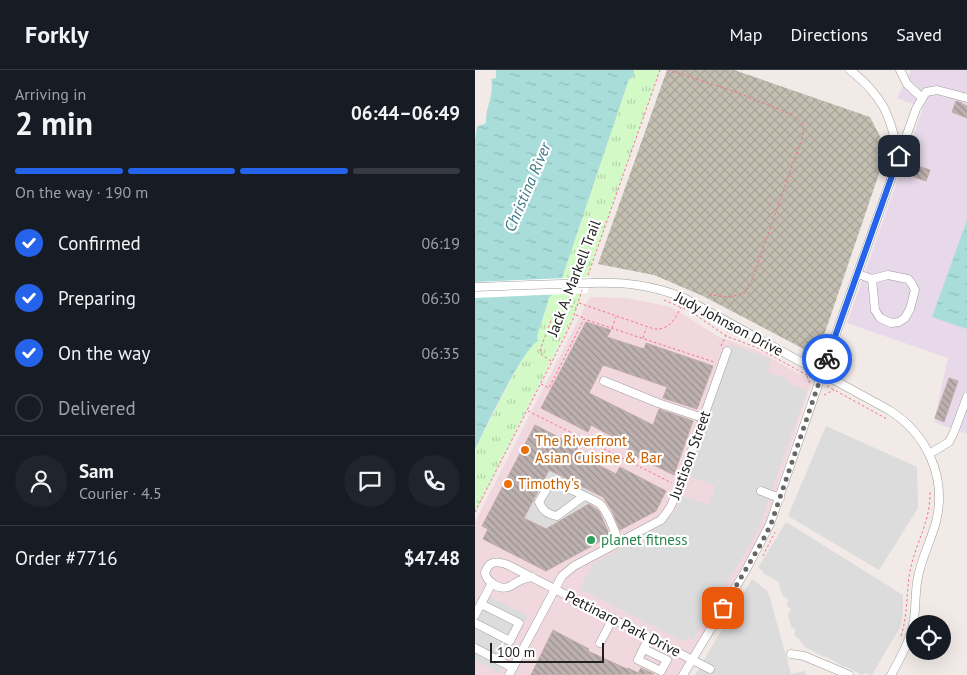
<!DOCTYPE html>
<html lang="en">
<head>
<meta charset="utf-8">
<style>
  body { margin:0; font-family:"PT Sans",sans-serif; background:#20242c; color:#f1f3f6; height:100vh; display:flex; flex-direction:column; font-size:19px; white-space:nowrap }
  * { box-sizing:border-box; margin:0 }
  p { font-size:16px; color:#9ea1a6 }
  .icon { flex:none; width:28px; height:28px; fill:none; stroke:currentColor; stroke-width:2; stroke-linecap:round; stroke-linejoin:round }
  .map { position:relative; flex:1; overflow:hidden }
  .side { display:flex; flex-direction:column; background:#171b24; width:475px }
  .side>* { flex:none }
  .fabs { position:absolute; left:431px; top:545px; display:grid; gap:10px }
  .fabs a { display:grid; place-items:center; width:45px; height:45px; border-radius:50%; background:#171b24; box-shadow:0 5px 20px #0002; font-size:25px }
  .scale { position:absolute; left:15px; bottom:12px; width:114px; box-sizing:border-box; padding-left:5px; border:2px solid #202020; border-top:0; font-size:14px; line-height:18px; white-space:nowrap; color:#202020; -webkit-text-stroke:4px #fff; paint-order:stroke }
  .pin { position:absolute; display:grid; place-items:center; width:42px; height:42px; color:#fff; margin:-21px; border-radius:10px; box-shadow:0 2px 8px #0006 }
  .courier { position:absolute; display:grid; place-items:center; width:50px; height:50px; margin:-25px; border:4px solid #2563eb; border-radius:50%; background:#fff; color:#222; box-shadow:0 1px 6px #0007 }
  .overview em { font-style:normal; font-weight:600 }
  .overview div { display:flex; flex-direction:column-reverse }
  .overview { display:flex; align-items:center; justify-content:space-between; height:85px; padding:0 15px }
  h1 { font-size:32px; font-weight:600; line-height:38px }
  .bar { display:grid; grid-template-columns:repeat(4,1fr); gap:8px 5px; align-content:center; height:60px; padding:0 15px }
  .bar i { height:6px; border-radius:4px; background:#363941 }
  .bar .selected { background:#2563eb }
  .bar p { grid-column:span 4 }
  .line { display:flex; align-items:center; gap:12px; padding:0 15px; border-top:1px solid #363941 }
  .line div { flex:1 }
  .round { display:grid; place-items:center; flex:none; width:52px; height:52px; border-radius:26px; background:#20242c }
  ol { padding:0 15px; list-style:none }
  li { display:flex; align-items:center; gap:15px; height:55px }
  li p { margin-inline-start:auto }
  li .icon { padding:5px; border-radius:50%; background:#2563eb; color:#fff; stroke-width:4 }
  li:last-child { color:#9ea1a6 }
  li i { width:28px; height:28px; border:2px solid #363941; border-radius:50% }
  header { display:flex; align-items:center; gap:30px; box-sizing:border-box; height:70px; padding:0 25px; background:#171b24; border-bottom:1px solid #363941 }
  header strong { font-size:24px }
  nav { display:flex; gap:28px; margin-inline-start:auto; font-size:18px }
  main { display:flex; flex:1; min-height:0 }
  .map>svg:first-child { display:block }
  .commercial { fill:#f1d7de }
  .industrial { fill:#e7d9ea }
  .construction { fill:url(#construction-cross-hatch) }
  .park { fill:url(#park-tufts) }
  .parking { fill:#dcdcdc }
  .water { fill:url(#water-ripples) }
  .pier { fill:#fff }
  .building { fill:url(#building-back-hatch); stroke:#c2aca9 }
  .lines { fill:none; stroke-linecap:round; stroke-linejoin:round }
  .minor-casing { stroke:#9d9d9d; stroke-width:9 }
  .path { stroke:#f8708e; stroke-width:1; stroke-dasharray:2.5 2.5; stroke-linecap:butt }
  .minor { stroke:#fff; stroke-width:8 }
  .minor-bridge-casing { stroke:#9d9d9d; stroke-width:9; stroke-linecap:butt }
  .minor-bridge { stroke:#fff; stroke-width:8 }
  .done { stroke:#696766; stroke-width:5; stroke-dasharray:0 9 }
  .route { stroke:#2563eb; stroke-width:6 }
  .food-dot { fill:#e8710a; stroke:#fff; stroke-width:2 }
  .leisure-dot { fill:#2e9e5b; stroke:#fff; stroke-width:2 }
  .labels { text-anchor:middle; stroke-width:4.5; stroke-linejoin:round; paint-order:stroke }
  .street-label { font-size:15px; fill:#202020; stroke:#fff }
  .food-label { font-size:15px; fill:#c56008; stroke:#fff; text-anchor:start }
  .leisure-label { font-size:15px; fill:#27864d; stroke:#fff; text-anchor:start }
  .water-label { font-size:16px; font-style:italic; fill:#3e7b88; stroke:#fff }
</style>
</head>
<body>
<header>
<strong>Forkly</strong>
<nav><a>Map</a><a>Directions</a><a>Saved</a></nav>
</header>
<main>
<section class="side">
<div class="overview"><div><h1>2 min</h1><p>Arriving in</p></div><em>06:44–06:49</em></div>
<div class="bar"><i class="selected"></i><i class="selected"></i><i class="selected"></i><i></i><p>On the way · 190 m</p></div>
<ol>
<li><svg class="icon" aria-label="check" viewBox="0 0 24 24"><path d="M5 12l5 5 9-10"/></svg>Confirmed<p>06:19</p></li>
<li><svg class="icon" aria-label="check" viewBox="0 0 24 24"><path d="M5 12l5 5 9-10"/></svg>Preparing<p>06:30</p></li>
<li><svg class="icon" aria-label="check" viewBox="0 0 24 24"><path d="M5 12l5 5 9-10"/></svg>On the way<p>06:35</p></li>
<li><i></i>Delivered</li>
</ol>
<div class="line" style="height:90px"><a class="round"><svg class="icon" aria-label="person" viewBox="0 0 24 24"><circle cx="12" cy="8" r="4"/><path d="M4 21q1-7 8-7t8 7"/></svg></a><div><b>Sam</b><p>Courier · 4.5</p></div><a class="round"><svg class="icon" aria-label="chat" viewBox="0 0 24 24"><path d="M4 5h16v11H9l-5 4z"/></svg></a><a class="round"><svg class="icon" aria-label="phone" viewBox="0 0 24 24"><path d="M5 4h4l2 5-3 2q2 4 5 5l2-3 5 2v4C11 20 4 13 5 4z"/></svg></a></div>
<div class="line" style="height:65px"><div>Order #7716</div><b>$47.48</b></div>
</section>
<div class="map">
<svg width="492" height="605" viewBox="0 0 492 605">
  <defs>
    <pattern id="construction-cross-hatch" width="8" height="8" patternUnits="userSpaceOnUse" patternTransform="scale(1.25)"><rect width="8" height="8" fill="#c5bfb2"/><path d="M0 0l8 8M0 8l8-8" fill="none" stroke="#a9a499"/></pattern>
    <pattern id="park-tufts" width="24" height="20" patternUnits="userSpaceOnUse" patternTransform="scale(1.25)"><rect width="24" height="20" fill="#d2f9c6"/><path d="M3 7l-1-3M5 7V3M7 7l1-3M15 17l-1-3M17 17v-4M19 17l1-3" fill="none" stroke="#b4d5aa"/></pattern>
    <pattern id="water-ripples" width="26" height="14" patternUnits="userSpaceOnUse" patternTransform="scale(1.25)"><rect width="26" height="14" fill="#a8ddd9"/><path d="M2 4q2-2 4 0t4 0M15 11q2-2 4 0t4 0" fill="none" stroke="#90bdba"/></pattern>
    <pattern id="building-back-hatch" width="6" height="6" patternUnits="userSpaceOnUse" patternTransform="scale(1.25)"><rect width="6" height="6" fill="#bdb1b0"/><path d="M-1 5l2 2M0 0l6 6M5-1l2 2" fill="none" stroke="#99908f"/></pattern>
  </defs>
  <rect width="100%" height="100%" fill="#f1eae7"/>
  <polygon class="commercial" points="115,227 151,228 196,237 244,267 284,281 337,311 288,461 204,605 0,605 0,452"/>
  <polygon class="industrial" points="436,0 492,0 492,364 459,352 473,288 372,253 448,38 422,28"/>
  <polygon class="construction" points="192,0 259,0 395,47 412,80 342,286 228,226 179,205 123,194"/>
  <polygon class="park" points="159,0 185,0 99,245 0,442 0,379 48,287 58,273 63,271 62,266 74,228 84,217 154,9 159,6"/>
  <g class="parking">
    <polygon points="257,275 296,289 293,302 315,310 315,314 332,320 286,451 277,471 218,570 213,566 210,572 105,519 117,494 184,457 200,441 206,426 234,435 240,416 213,406"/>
    <polygon points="351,356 442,397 443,438 404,500 313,446"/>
    <polygon points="74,400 120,424 115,434 71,459 49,448"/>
    <polygon points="311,452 428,525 428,543 425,557 397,605 391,603 387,605 370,596 369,597 350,586 349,587 330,577 324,569 319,565 321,560 316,557 313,545 316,539 311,535 314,530 308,526 304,516 305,513 288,503 288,501 283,498"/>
    <polygon points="277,509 292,521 295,528 316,604 330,601 331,605 220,605"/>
    <polygon points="11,525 53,546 24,602 0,590 0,547"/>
  </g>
  <g class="water">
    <path d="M21,0H159V6L154,9L84,217L74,228L62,266L63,271C48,278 10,359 0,379V71L2,57L11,53C10,38 20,23 16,9L21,8Z"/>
    <polygon points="492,150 492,259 457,247"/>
  </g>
  <polygon class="pier" points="117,207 112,223 0,228 0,212"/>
  <g class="building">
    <polygon points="481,31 487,33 487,34 492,36 492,48 477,42"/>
    <polygon points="443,96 455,100 451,111 439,107"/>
    <polygon points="111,252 136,260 132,267 169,279 171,273 238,296 222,339 188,328 192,317 128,295 114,323 178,355 184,339 218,351 199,405 152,382 155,376 116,355 113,362 66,338"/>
    <polygon points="474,308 483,311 469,352 460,348"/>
    <polygon points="60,355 103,377 100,383 141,404 145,397 191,421 181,441 145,460 136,439 128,427 74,400 49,448 71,459 114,434 124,441 135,466 71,501 8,469 13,459 7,456"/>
    <polygon points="78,560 114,579 113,581 152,599 153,598 163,603 166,598 179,604 56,605"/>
  </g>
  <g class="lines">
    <defs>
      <g id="minor">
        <path d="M375,0C407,25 416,45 423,85"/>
        <polyline points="425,0 432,14 447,28"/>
        <polyline points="383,204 397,209 400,240 405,248 416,253 424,252 430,248 435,239 440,220 437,214 433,209 413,205 397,209"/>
        <path d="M116,213C149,212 178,215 209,228L414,340C452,364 472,407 461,452C456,470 447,487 443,507C440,520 441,535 439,549C436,569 426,587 416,605"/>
        <polyline points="129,311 183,333 228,348"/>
        <polyline points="454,384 474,372 479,362 492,327"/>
        <polyline points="286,421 305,428"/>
        <path d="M109,426L82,446C72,444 68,441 64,432L74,415C78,415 82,415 86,416C92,417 121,431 125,434C134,443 139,461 144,472"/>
        <path d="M57,507C43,509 43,513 33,517C24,520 12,512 10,503C14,490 22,491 33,495L235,599"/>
        <polyline points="0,545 17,513"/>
        <polyline points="0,553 35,571 44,553 6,534"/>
        <polyline points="125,573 138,548"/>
        <polyline points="0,578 38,598"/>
        <polyline points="169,579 192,590 186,601 163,590 174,567"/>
        <polyline points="316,584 329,586 374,605"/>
        <polyline points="34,605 87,506 99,496 186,450 195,438 204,417 252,281"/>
        <polyline points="208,605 271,500 295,454 351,292 441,39 451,22 462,20 492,28"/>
      </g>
    </defs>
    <use href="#minor" class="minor-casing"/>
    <g class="path">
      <polyline points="193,0 261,22 318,45 326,52 329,58 328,65 277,210 270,223 255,227 235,225"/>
      <polyline points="113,205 185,0"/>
      <polyline points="95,222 93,232 95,236 101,238"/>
      <polyline points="189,230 215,241 251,266 283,278 337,308"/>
      <path d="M104,233L179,259C195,260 200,249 206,237"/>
      <polyline points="101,245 109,248"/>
      <polyline points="137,258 141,247"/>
      <polyline points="168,268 171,258"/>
      <polyline points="246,276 253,261"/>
      <polyline points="76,291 67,285 65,280 77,248"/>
      <polyline points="332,306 335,314"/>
      <polyline points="66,314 74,318 109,249 239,292"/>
      <polyline points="352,316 412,349"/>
      <polyline points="349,325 359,320"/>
      <polyline points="53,341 197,413"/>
      <polyline points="0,442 90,266 98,249 107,220"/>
      <polyline points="288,486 300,462"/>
      <path d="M426,566C433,545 431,523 435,501C441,471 456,452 455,420"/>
    </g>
    <use href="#minor" class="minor"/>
    <defs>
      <polyline id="minor-bridge" points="0,217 116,213"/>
    </defs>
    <use href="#minor-bridge" class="minor-bridge-casing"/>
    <use href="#minor-bridge" class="minor-bridge"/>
  </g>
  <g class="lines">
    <polyline class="done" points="248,538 287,472 296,454 352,289"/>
    <polyline class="route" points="352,289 424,86"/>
  </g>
  <g class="food-dot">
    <circle cx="50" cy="380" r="5"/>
    <circle cx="33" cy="414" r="5"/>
  </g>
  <circle class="leisure-dot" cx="116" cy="470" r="5"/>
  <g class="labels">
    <g class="street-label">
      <text transform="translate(99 208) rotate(-69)" y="5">Jack A. Markell Trail</text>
      <text transform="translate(254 254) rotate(28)" y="5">Judy Johnson Drive</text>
      <text transform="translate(215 385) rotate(-70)" y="5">Justison Street</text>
      <text transform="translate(148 554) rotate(27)" y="5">Pettinaro Park Drive</text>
    </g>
    <g class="food-label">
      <text x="60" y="376">The Riverfront<tspan x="60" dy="17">Asian Cuisine &amp; Bar</tspan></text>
      <text x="43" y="419">Timothy's</text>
    </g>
    <g class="leisure-label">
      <text x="126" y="475">planet fitness</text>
    </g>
    <g class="water-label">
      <text transform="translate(52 117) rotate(-67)" y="6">Christina River</text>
    </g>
  </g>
</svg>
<div class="fabs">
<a><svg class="icon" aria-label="locate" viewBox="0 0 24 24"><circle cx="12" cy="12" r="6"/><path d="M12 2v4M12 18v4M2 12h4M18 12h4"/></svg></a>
</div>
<div class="scale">100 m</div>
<div class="pin" style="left:248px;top:538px;background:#ea580c"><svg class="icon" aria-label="bag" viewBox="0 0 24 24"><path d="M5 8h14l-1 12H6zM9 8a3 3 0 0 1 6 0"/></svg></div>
<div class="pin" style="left:424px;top:86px;background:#1f2937"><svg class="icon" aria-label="home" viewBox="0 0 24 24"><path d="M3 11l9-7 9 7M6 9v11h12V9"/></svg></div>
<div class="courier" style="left:352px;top:289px"><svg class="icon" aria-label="bike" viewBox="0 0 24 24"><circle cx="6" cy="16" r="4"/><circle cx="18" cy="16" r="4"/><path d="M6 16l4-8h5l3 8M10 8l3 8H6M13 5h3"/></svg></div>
</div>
</main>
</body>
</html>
